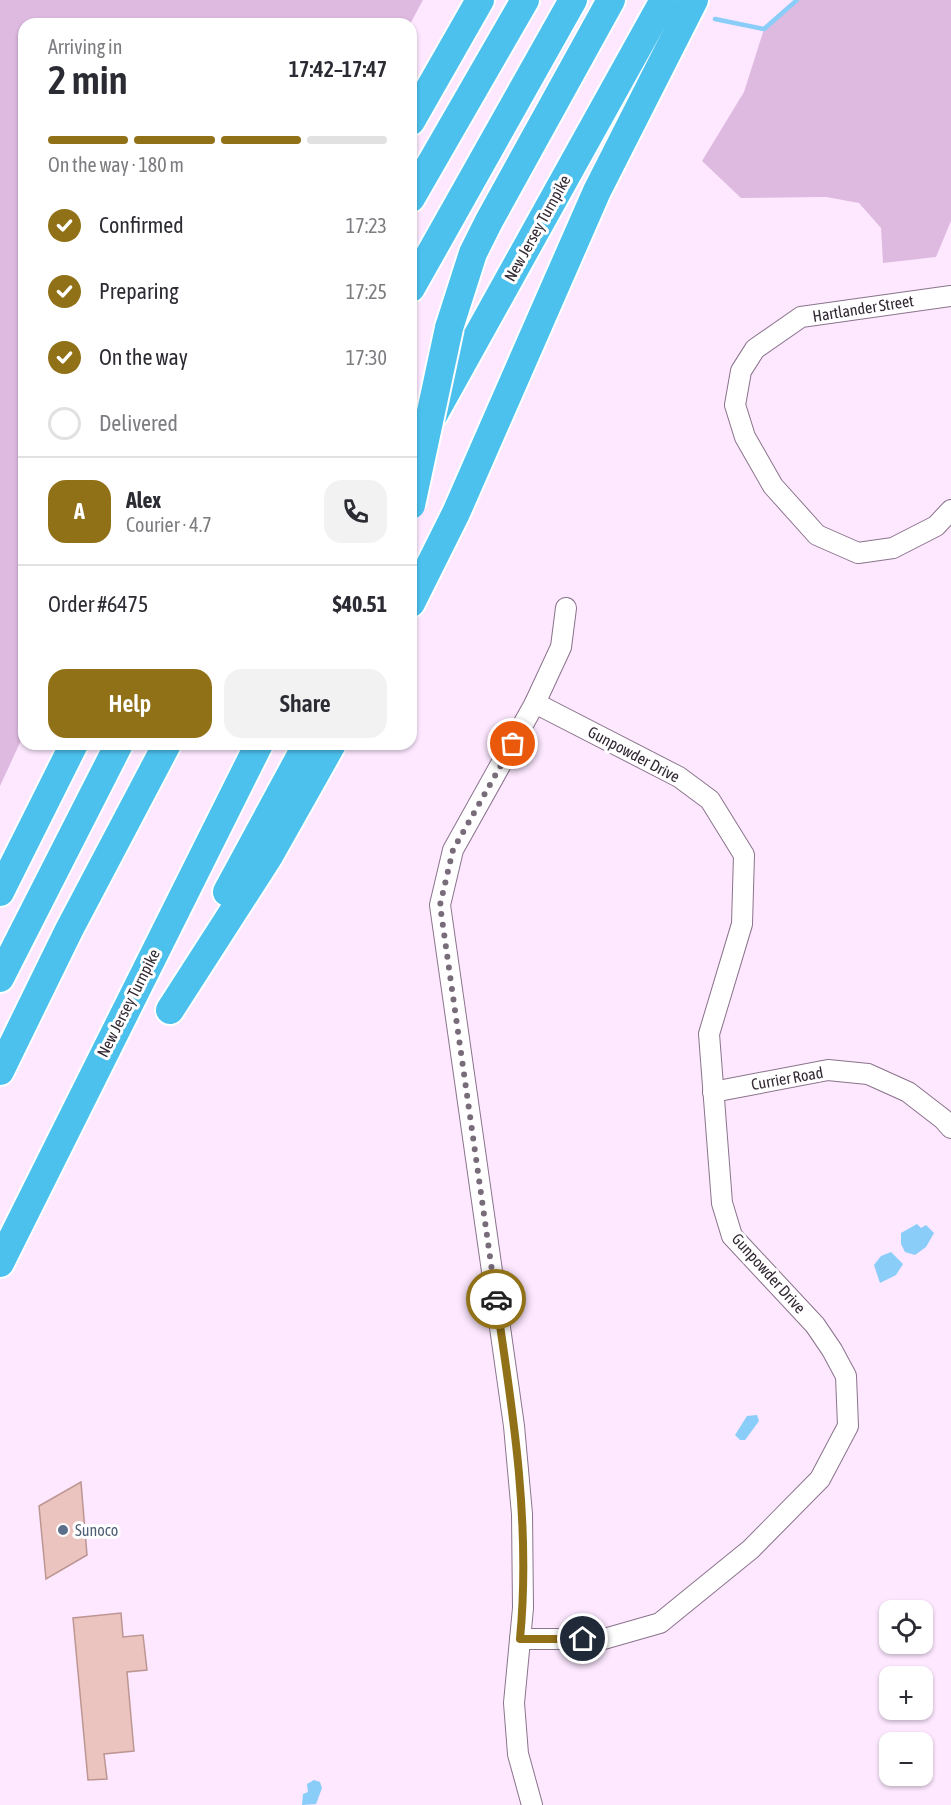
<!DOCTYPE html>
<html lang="en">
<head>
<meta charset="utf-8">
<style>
  body { margin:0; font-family:"Asap Condensed",sans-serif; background:#f2f2f3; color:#2b2b33; height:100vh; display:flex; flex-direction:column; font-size:22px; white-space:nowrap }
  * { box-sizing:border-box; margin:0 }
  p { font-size:20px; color:#7c7c81 }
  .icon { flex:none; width:33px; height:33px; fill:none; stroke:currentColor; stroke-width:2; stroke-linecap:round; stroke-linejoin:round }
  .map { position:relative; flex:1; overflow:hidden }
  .details { position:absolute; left:18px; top:18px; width:399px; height:732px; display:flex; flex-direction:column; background:#fff; border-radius:18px; box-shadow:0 2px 4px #0004 }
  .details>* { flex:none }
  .fabs { position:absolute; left:879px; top:1600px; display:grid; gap:12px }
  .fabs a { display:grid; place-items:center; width:54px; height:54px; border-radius:12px; background:#fff; box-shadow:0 2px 4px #0004; font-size:30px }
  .pin { position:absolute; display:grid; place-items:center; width:51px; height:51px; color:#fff; margin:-26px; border:3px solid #fff; border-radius:50%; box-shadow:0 2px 6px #0007 }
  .courier { position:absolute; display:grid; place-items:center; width:60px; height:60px; margin:-30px; border:4px solid #917117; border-radius:50%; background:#fff; color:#222; box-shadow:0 2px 8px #0007 }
  .headline em { font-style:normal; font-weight:600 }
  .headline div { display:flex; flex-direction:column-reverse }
  .headline { display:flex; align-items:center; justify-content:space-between; height:102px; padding:0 30px }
  h1 { font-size:39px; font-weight:600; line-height:45px }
  .bar { display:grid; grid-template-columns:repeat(4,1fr); gap:9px 6px; align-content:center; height:72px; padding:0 30px }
  .bar i { height:8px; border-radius:4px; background:#e1e1e2 }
  .bar .selected { background:#917117 }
  .bar p { grid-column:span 4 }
  .line { display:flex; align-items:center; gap:15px; padding:0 30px; border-top:2px solid #e1e1e2 }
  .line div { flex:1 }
  .round { display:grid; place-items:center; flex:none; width:63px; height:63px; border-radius:18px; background:#f2f2f3 }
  ol { padding:0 30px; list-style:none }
  li { display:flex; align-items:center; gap:18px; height:66px }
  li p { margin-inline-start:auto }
  li .icon { padding:6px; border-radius:50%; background:#917117; color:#fff; stroke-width:4 }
  li:last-child { color:#7c7c81 }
  li i { width:33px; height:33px; border:3px solid #e1e1e2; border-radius:50% }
  .action { display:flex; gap:12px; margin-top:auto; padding:12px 30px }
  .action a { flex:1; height:69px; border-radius:18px; background:#917117; color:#fff; font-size:24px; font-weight:600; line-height:69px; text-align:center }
  .action a+a { background:#f2f2f3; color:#2b2b33 }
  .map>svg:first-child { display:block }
  .green { fill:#debae1 }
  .water { fill:#89cdf8 }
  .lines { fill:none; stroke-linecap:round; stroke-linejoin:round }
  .stream { stroke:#89cdf8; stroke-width:4.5 }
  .building { fill:#ecc4bf; stroke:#bc9692; stroke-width:1.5 }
  .minor-casing { stroke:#8a738c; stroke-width:22 }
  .highway-casing { stroke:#fff; stroke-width:32 }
  .minor { stroke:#fff; stroke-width:20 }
  .highway { stroke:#4cc1ed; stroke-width:28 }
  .highway-bridge-casing { stroke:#fff; stroke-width:32; stroke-linecap:butt }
  .highway-bridge { stroke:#4cc1ed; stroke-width:28 }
  .done { stroke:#796c7a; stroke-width:6; stroke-dasharray:0 10.8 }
  .route { stroke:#917117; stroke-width:8 }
  .service-dot { fill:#5c6f8a; stroke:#fff; stroke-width:2 }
  .labels { text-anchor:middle; stroke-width:6; stroke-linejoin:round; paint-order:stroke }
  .street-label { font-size:16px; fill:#322933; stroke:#fff }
  .service-label { font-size:16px; fill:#4e5e75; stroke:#fff; text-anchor:start }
</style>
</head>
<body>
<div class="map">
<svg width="951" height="1805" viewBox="0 0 951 1805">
  <rect width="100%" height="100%" fill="#fde8ff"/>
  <g class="green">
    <polygon points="0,0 423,0 410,24 24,24 24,734 0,786"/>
    <polygon points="797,0 951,0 951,221 936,257 883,263 881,228 859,203 826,197 741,198 702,161 744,92 764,29"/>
  </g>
  <g class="water">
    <polygon points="917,1224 921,1228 926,1225 934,1233 926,1247 915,1255 905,1252 901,1244 901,1233"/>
    <polygon points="891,1252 903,1264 896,1275 880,1283 874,1265 881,1256"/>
    <polygon points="757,1415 759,1421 745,1440 740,1440 735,1435 747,1416"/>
    <polygon points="314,1780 320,1782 322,1788 316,1804 302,1805 303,1794 308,1792 307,1784"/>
  </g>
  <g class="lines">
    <polyline class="stream" points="715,19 764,29 797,0"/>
  </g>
  <g class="building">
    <polygon points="81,1482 87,1555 46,1579 39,1506"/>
    <polygon points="121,1613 123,1637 143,1635 147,1670 127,1672 134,1751 104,1754 107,1779 88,1780 73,1618"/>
  </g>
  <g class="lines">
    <defs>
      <g id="minor">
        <polyline points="951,296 801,317 755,349 741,371 735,405 745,437 773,486 817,535 858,553 893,548 936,526 951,510"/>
        <polyline points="713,1092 828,1070 868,1074 908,1092 943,1119 951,1128"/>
        <polyline points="520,1639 604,1639 660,1623 751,1549 820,1479 848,1426 846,1376 832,1350 815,1325 732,1236 722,1203 709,1034 742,924 744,855 710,800 679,777 535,703"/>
        <polyline points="532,1805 518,1754 514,1703 523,1608 522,1514 514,1426 440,905 453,850 535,703 561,647 566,608"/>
      </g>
      <g id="highway">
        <polyline points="411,121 480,0"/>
        <polyline points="411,198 525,0"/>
        <polyline points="411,288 573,0"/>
        <polyline points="449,328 473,253 489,221 611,0"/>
        <polyline points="434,414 664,0"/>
        <polyline points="411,603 456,513 597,191 694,0"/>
        <polyline points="0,892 74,744"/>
        <polyline points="227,892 307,744"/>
        <polyline points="0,978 119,744"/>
        <polyline points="170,1010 269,856 332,744"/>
        <polyline points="0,1071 69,930 167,744"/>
        <polyline points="0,1263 259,744"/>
      </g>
    </defs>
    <use href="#minor" class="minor-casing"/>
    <use href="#highway" class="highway-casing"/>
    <use href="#minor" class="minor"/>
    <use href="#highway" class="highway"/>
    <defs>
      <polyline id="highway-bridge" points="411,505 449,328"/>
    </defs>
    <use href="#highway-bridge" class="highway-bridge-casing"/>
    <use href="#highway-bridge" class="highway-bridge"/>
  </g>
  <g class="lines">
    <polyline class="done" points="496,1299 440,905 453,850 513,744"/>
    <path class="route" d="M496,1299C513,1411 531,1525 520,1639H583"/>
  </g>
  <circle class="service-dot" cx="63" cy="1530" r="6"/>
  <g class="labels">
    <g class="street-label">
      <text transform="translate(537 228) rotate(-61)" y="6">New Jersey Turnpike</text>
      <text transform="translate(863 308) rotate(-9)" y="6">Hartlander Street</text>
      <text transform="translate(634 754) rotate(28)" y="6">Gunpowder Drive</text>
      <text transform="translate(128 1003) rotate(-63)" y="6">New Jersey Turnpike</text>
      <text transform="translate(787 1078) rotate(-10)" y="6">Currier Road</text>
      <text transform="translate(769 1273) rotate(48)" y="6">Gunpowder Drive</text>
    </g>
    <g class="service-label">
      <text x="75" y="1536">Sunoco</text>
    </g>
  </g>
</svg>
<div class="fabs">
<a><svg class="icon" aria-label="locate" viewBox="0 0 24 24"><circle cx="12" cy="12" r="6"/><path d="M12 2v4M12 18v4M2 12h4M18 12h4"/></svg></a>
<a>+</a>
<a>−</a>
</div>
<div class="pin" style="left:513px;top:744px;background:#ea580c"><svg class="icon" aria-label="bag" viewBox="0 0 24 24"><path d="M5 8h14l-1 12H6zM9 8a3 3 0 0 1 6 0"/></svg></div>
<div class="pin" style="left:583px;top:1639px;background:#1f2937"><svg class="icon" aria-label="home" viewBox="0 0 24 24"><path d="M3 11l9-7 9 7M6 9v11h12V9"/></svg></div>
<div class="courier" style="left:496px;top:1299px"><svg class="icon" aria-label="car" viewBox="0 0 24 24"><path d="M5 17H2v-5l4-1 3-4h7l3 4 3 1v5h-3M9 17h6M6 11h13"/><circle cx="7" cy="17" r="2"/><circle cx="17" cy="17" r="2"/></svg></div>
<section class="details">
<div class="headline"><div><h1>2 min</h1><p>Arriving in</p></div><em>17:42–17:47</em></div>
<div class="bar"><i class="selected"></i><i class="selected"></i><i class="selected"></i><i></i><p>On the way · 180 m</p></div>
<ol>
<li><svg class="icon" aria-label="check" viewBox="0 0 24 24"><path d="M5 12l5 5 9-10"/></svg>Confirmed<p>17:23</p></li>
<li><svg class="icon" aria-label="check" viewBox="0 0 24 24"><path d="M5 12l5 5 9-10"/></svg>Preparing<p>17:25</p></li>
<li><svg class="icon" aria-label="check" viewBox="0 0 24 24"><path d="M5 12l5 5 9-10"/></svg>On the way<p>17:30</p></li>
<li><i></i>Delivered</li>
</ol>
<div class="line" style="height:108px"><b class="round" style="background:#917117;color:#fff">A</b><div><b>Alex</b><p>Courier · 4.7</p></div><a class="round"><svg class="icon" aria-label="phone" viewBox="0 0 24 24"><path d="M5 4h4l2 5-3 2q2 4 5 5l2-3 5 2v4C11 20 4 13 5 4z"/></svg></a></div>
<div class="line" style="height:78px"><div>Order #6475</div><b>$40.51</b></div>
<div class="action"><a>Help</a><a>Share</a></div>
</section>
</div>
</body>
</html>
